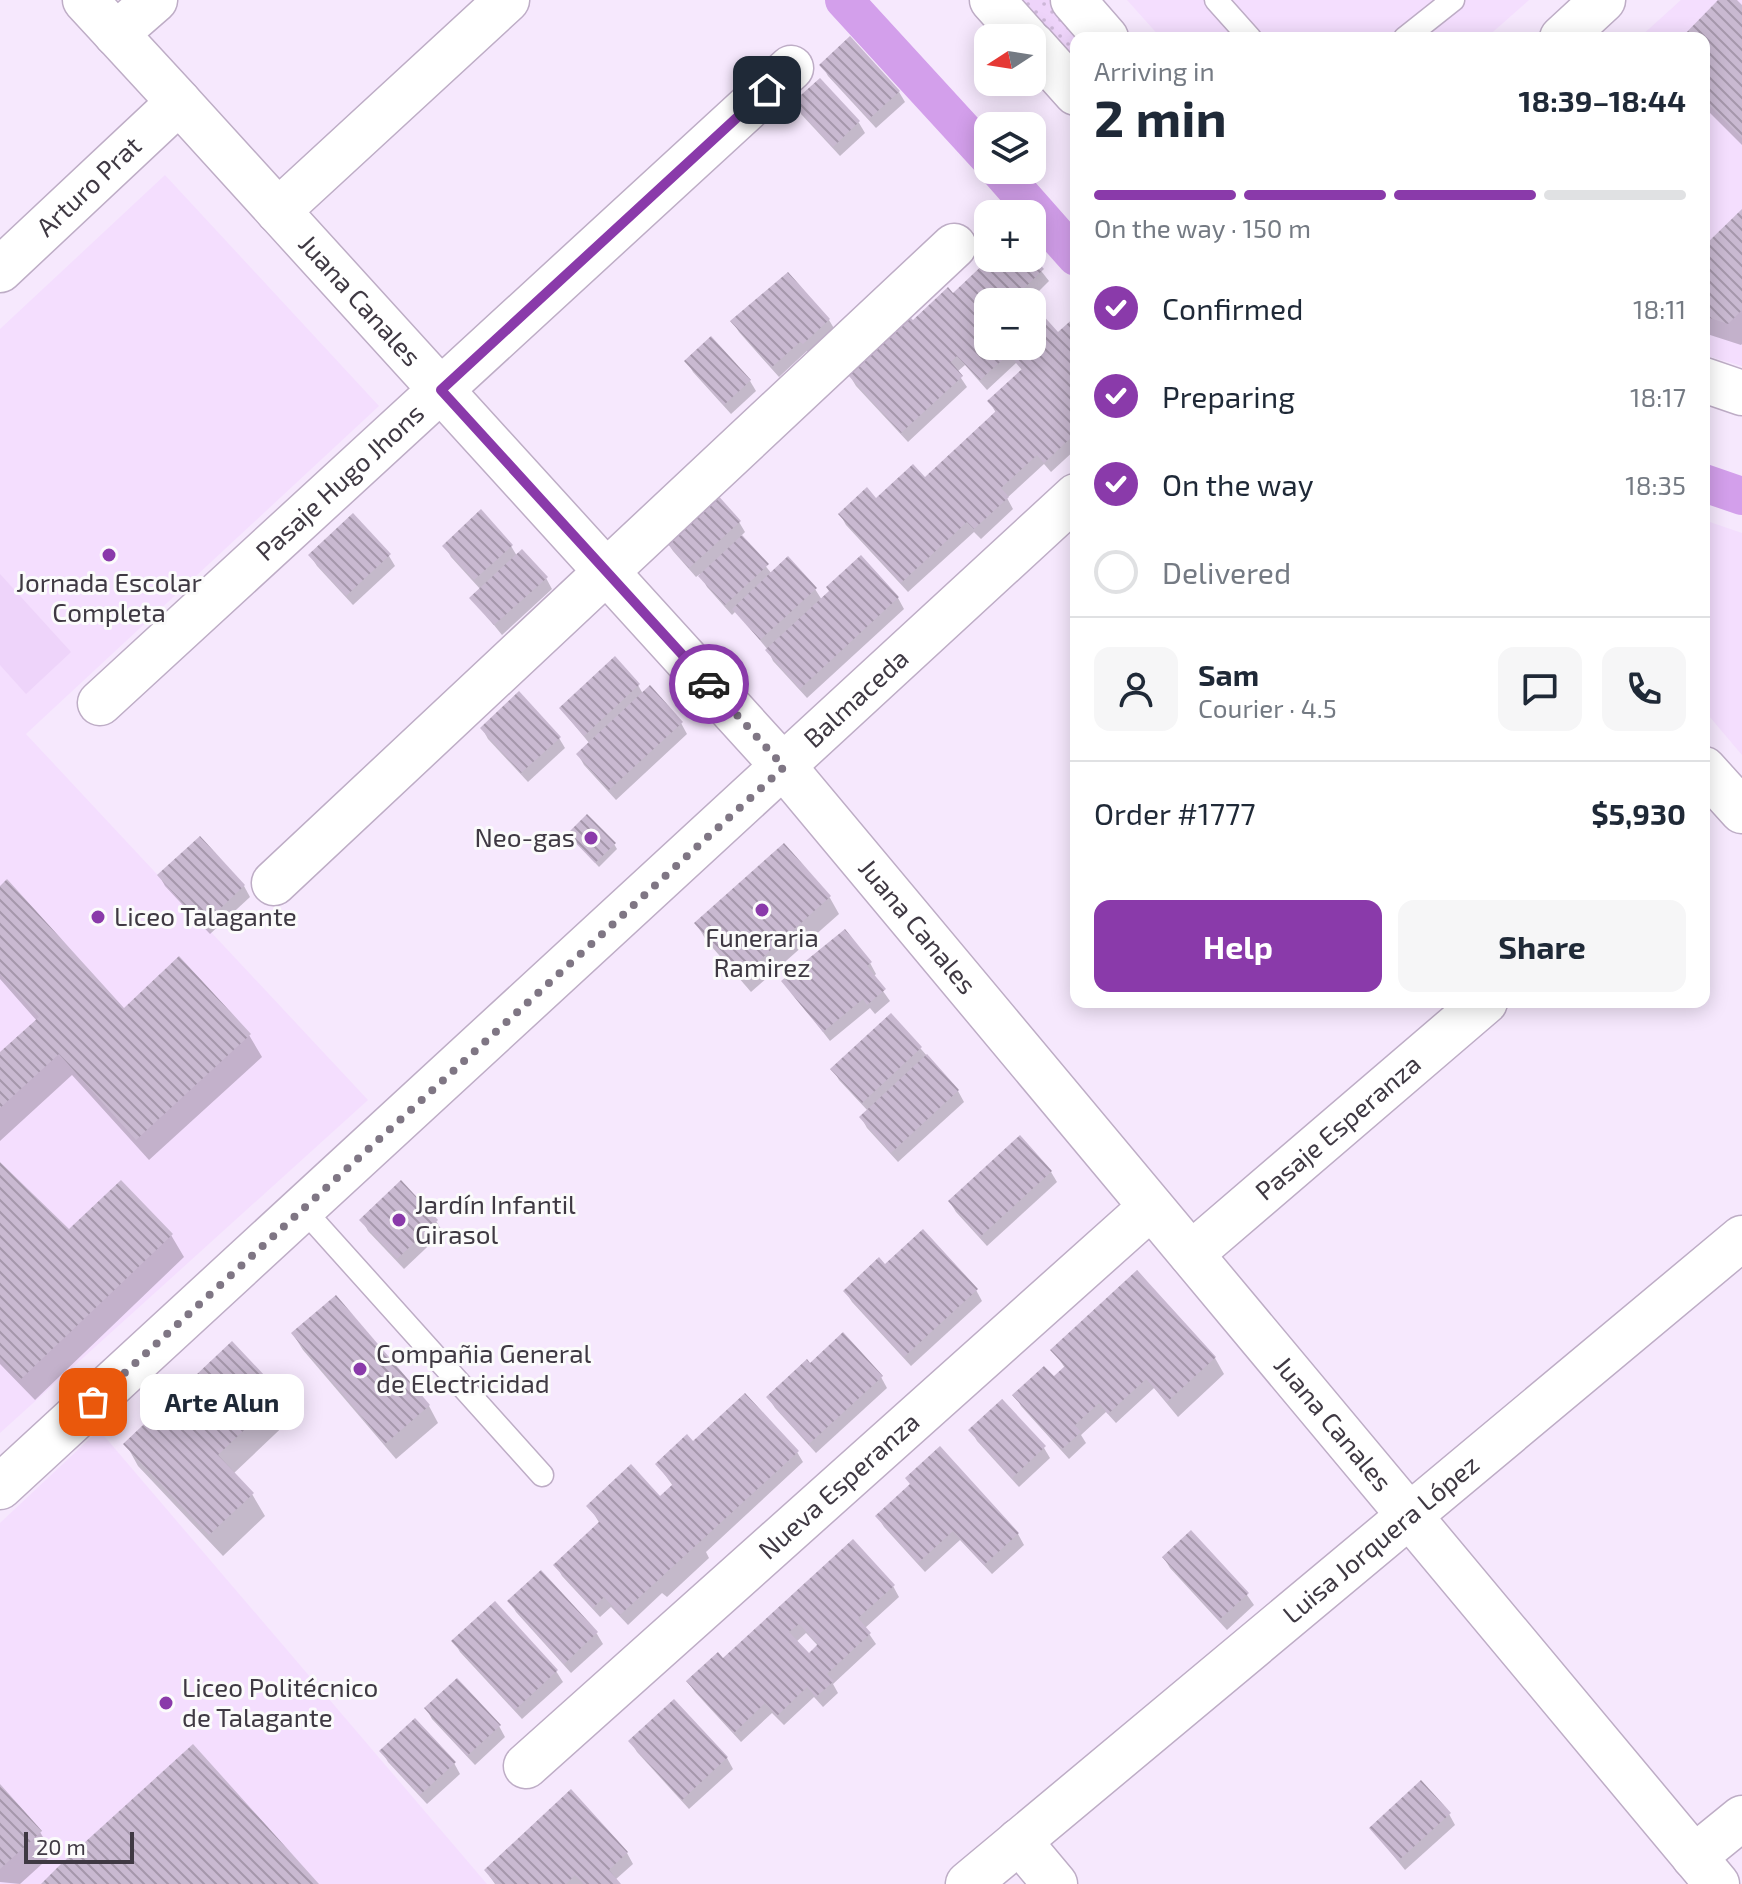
<!DOCTYPE html>
<html lang="en">
<head>
<meta charset="utf-8">
<style>
  body { margin:0; font-family:"Exo 2",sans-serif; background:#f6f6f7; color:#1f2937; height:100vh; display:flex; flex-direction:column; font-size:30px; white-space:nowrap }
  * { box-sizing:border-box; margin:0 }
  p { font-size:26px; color:#747a83 }
  .icon { flex:none; width:44px; height:44px; fill:none; stroke:currentColor; stroke-width:2; stroke-linecap:round; stroke-linejoin:round }
  .map { position:relative; flex:1; overflow:hidden }
  .drawer { position:absolute; left:1070px; top:32px; width:640px; height:976px; display:flex; flex-direction:column; background:#fff; border-radius:16px; box-shadow:0 4px 20px #0003 }
  .drawer>* { flex:none }
  .needle { width:52px; rotate:258deg }
  .fabs { position:absolute; left:974px; top:24px; display:grid; gap:16px }
  .fabs a { display:grid; place-items:center; width:72px; height:72px; border-radius:16px; background:#fff; box-shadow:0 4px 20px #0003; font-size:40px }
  .scale { position:absolute; left:24px; bottom:20px; width:110px; box-sizing:border-box; padding-left:8px; border:4px solid #3f3943; border-top:0; font-size:22px; line-height:28px; white-space:nowrap; color:#3f3943; -webkit-text-stroke:6px #fbfbfb; paint-order:stroke }
  .pin { position:absolute; display:grid; place-items:center; width:68px; height:68px; color:#fff; margin:-34px; border-radius:16px; box-shadow:0 4px 12px #0006 }
  .courier { position:absolute; display:grid; place-items:center; width:80px; height:80px; margin:-40px; border:6px solid #8a3aaa; border-radius:50%; background:#fff; color:#222; box-shadow:0 2px 10px #0007 }
  .bubble { position:absolute; height:56px; border-radius:16px; background:#fff; box-shadow:0 4px 20px #0003; font-size:26px; font-weight:700; line-height:56px; text-align:center }
  .overview em { font-style:normal; font-weight:700 }
  .overview div { display:flex; flex-direction:column-reverse }
  .overview { display:flex; align-items:center; justify-content:space-between; height:136px; padding:0 24px }
  h1 { font-size:52px; font-weight:700; line-height:60px }
  .bar { display:grid; grid-template-columns:repeat(4,1fr); gap:12px 8px; align-content:center; height:96px; padding:0 24px }
  .bar i { height:10px; border-radius:6px; background:#e0e1e3 }
  .bar .selected { background:#8a3aaa }
  .bar p { grid-column:span 4 }
  .line { display:flex; align-items:center; gap:20px; padding:0 24px; border-top:2px solid #e0e1e3 }
  .line div { flex:1 }
  .round { display:grid; place-items:center; flex:none; width:84px; height:84px; border-radius:16px; background:#f6f6f7 }
  ol { padding:0 24px; list-style:none }
  li { display:flex; align-items:center; gap:24px; height:88px }
  li p { margin-inline-start:auto }
  li .icon { padding:8px; border-radius:50%; background:#8a3aaa; color:#fff; stroke-width:4 }
  li:last-child { color:#747a83 }
  li i { width:44px; height:44px; border:4px solid #e0e1e3; border-radius:50% }
  .action { display:flex; gap:16px; margin-top:auto; padding:16px 24px }
  .action a { flex:1; height:92px; border-radius:16px; background:#8a3aaa; color:#fff; font-size:32px; font-weight:700; line-height:92px; text-align:center }
  .action a+a { background:#f6f6f7; color:#1f2937 }
  .map>svg:first-child { display:block }
  .built { fill:#f4defe }
  .green { fill:url(#green-dots) }
  .pitch { fill:#eed4fa }
  .shadow { fill:#0003; fill-rule:evenodd }
  .lines { fill:none; stroke-linecap:round; stroke-linejoin:round }
  .canal { stroke:#d39feb; stroke-width:38 }
  .building { fill:url(#building-back-hatch); fill-rule:evenodd }
  .lane-casing { stroke:#beadc6; stroke-width:25 }
  .street-casing { stroke:#beadc6; stroke-width:47 }
  .secondary-casing { stroke:#beadc6; stroke-width:47 }
  .lane { stroke:#fff; stroke-width:22 }
  .street { stroke:#fff; stroke-width:44 }
  .secondary { stroke:#fff; stroke-width:44 }
  .done { stroke:#7f7684; stroke-width:8; stroke-dasharray:0 14.4 }
  .route { stroke:#8a3aaa; stroke-width:10 }
  .poi-dot { fill:#8a3aaa; stroke:#fbfbfb; stroke-width:3 }
  .labels { text-anchor:middle; stroke-width:6; stroke-linejoin:round; paint-order:stroke }
  .street-label { font-size:26px; fill:#3f3943; stroke:#fbfbfb }
  .poi-label { font-size:26px; fill:#3f3943; stroke:#fbfbfb; text-anchor:start }
</style>
</head>
<body>
<div class="map">
<svg width="1742" height="1884" viewBox="0 0 1742 1884">
  <defs>
    <pattern id="green-dots" width="8" height="8" patternUnits="userSpaceOnUse" patternTransform="scale(2)"><rect width="8" height="8" fill="#eed4fa"/><path d="M2 2h.1M6 6h.1" fill="none" stroke="#cdb7d8" stroke-width="1.8" stroke-linecap="round"/></pattern>
    <pattern id="building-back-hatch" width="6" height="6" patternUnits="userSpaceOnUse" patternTransform="scale(2)"><rect width="6" height="6" fill="#c9b9d1"/><path d="M-1 5l2 2M0 0l6 6M5-1l2 2" fill="none" stroke="#a597ab"/></pattern>
  </defs>
  <rect width="100%" height="100%" fill="#f6e8fd"/>
  <g class="built">
    <polygon points="1127,0 1529,0 1486,38 1161,38"/>
    <polygon points="1681,0 1742,0 1742,366 1704,355 1704,38 1639,38"/>
    <polygon points="165,175 379,406 26,734 368,1100 0,1433 0,329"/>
    <polygon points="1704,520 1742,533 1742,755 1704,710"/>
    <polygon points="99,1430 487,1884 0,1884 0,1523"/>
  </g>
  <polygon class="green" points="1009,0 1053,0 1087,38 1076,38 1076,74"/>
  <polygon class="pitch" points="0,574 71,652 26,694 0,665"/>
  <g class="shadow">
    <polygon points="1721,0 1734,0 1742,8 1742,145 1704,107 1704,38 1683,38"/>
    <polygon points="822,65 899,92 905,102 876,128 828,76"/>
    <polygon points="820,80 859,123 865,133 840,156 801,114 795,103"/>
    <polygon points="1742,211 1742,344 1741,345 1704,333 1704,249"/>
    <polygon points="988,243 988,257 983,248"/>
    <polygon points="989,258 1031,258 1049,281 1028,302 988,302 988,346 1032,346 1032,306 1058,335 1076,318 1076,449 1051,472 1044,464 1007,498 1013,509 981,539 974,532 908,592 846,525 840,514 925,480 996,413 990,402 1023,371 1016,363 987,390 965,365 957,372 967,387 908,442 856,386 850,376 912,323 953,295 990,260"/>
    <polygon points="829,320 835,330 810,354 807,351 779,377 739,332 733,322"/>
    <polygon points="687,361 750,381 756,391 731,414 693,372"/>
    <polygon points="739,522 745,532 741,536 772,574 815,589 822,600 861,558 898,598 904,609 807,698 773,661 768,650 736,611 732,615 707,587 700,574 696,577 673,551 666,540"/>
    <polygon points="445,546 511,546 517,556 546,578 552,589 502,635 472,598 481,590 451,557"/>
    <polygon points="310,555 389,556 395,566 353,605 317,566"/>
    <polygon points="638,685 643,694 681,723 687,734 616,800 584,765 578,754 590,744 561,709"/>
    <polygon points="482,728 559,738 565,748 528,782 488,739"/>
    <polygon points="200,838 244,886 250,897 210,934 165,886 159,875"/>
    <polygon points="572,838 614,844 617,849 599,867"/>
    <polygon points="784,845 830,898 839,914 751,992 706,940 696,923"/>
    <polygon points="0,888 124,1011 249,1035 262,1057 149,1160 72,1075 0,1141 0,1055 37,1021 0,979"/>
    <polygon points="870,963 876,974 873,977 890,1001 875,1014 870,1008 830,1041 784,982"/>
    <polygon points="891,1015 958,1091 964,1102 898,1162 867,1128 861,1117 868,1111 839,1080 833,1069"/>
    <polygon points="0,1165 69,1232 171,1235 184,1257 35,1400 0,1364"/>
    <polygon points="1051,1172 1057,1182 987,1246 956,1212 950,1202"/>
    <polygon points="362,1220 436,1221 443,1232 404,1269 368,1231"/>
    <polygon points="885,1267 976,1290 982,1301 911,1366 852,1302 845,1291"/>
    <polygon points="336,1298 429,1406 438,1423 396,1459 303,1350 293,1334"/>
    <polygon points="1053,1350 1215,1358 1224,1374 1178,1417 1154,1388 1116,1423 1106,1412 1081,1435 1086,1443 1069,1459 1021,1406 1015,1395 1054,1379 1065,1368"/>
    <polygon points="810,1366 881,1377 887,1388 816,1453 775,1408 768,1397"/>
    <polygon points="280,1395 293,1417 233,1474 252,1494 265,1516 223,1556 138,1466 126,1444"/>
    <polygon points="971,1430 1044,1448 1050,1458 1019,1487 977,1441"/>
    <polygon points="693,1444 797,1452 803,1462 706,1552 709,1558 667,1597 662,1593 628,1625 611,1607 600,1617 562,1576 556,1565 600,1524 589,1506 666,1505 673,1486 657,1464"/>
    <polygon points="940,1449 1018,1534 1024,1545 992,1574 960,1540 925,1572 884,1527 878,1517 912,1485"/>
    <polygon points="1191,1533 1247,1595 1254,1605 1227,1630 1170,1568 1164,1558"/>
    <path d="M853,1542L893,1586L899,1597L865,1628L876,1644L833,1684L838,1693L823,1707L814,1697L784,1725L772,1713L741,1742L695,1692L688,1682L723,1661ZM806,1633L819,1647L809,1656L796,1642Z"/>
    <polygon points="541,1573 597,1634 603,1644 571,1673 516,1612 510,1601"/>
    <polygon points="454,1641 556,1671 563,1682 522,1719 460,1652"/>
    <polygon points="426,1708 499,1726 505,1737 475,1765 432,1719"/>
    <polygon points="631,1742 727,1758 733,1769 689,1809 637,1752"/>
    <polygon points="382,1751 454,1763 460,1774 427,1804 388,1762"/>
    <polygon points="0,1787 40,1832 53,1854 20,1884 0,1882"/>
    <polygon points="571,1792 627,1853 633,1864 615,1880 618,1884 495,1884 486,1871"/>
    <polygon points="1449,1814 1455,1825 1405,1870 1371,1828"/>
  </g>
  <g class="lines">
    <g class="canal">
      <polyline points="844,0 988,157"/>
      <polyline points="999,170 1076,257"/>
      <polyline points="1704,483 1742,496"/>
    </g>
  </g>
  <g class="building">
    <polygon points="1718,0 1737,0 1742,5 1742,138 1704,100 1704,38 1681,38"/>
    <polygon points="850,36 900,91 869,119 819,65"/>
    <polygon points="820,78 860,121 833,147 792,103"/>
    <polygon points="1742,209 1742,310 1728,324 1704,316 1704,246"/>
    <polygon points="990,258 1034,258 1044,269 1021,291 1031,302 988,302 988,346 1032,346 1032,303 1058,332 1076,316 1076,433 1044,463 1037,455 1001,488 1009,497 974,529 967,522 901,583 838,514 867,487 876,498 913,464 925,477 996,411 987,401 1022,369 1009,354 980,380 957,356 951,362 963,376 901,433 848,375 877,348 874,344 907,314 913,320 948,287 953,293"/>
    <polygon points="788,272 830,319 803,344 800,342 772,367 730,321"/>
    <polygon points="711,336 751,380 724,405 684,361"/>
    <polygon points="715,492 741,521 689,568 664,540"/>
    <polygon points="481,509 513,545 474,580 442,546"/>
    <polygon points="353,513 391,554 346,596 308,555"/>
    <polygon points="742,535 769,564 725,605 698,576"/>
    <polygon points="522,549 548,577 494,625 469,598"/>
    <polygon points="861,555 899,597 800,689 765,650 829,591 826,587"/>
    <polygon points="788,556 817,588 760,640 732,609"/>
    <polygon points="615,656 640,684 584,736 559,708"/>
    <polygon points="650,685 683,722 609,790 576,754"/>
    <polygon points="519,691 561,737 521,773 480,728"/>
    <polygon points="587,814 616,843 595,863 567,834"/>
    <polygon points="200,836 245,885 203,925 157,875"/>
    <polygon points="784,843 831,896 741,977 694,923"/>
    <polygon points="7,879 124,1008 179,956 251,1034 136,1140 59,1054 0,1108 0,1052 39,1017 0,974 0,886"/>
    <polygon points="845,929 872,962 867,966 886,989 867,1005 863,999 823,1032 781,981"/>
    <polygon points="891,1013 922,1047 862,1103 830,1069"/>
    <polygon points="927,1054 959,1090 891,1153 859,1117"/>
    <polygon points="1020,1135 1052,1171 980,1237 948,1201"/>
    <polygon points="0,1162 69,1229 121,1180 173,1234 21,1379 0,1357"/>
    <polygon points="401,1180 438,1220 397,1259 359,1220"/>
    <polygon points="923,1229 978,1289 904,1357 843,1291 879,1257 885,1264"/>
    <polygon points="1137,1270 1216,1357 1167,1402 1146,1379 1108,1414 1099,1403 1075,1425 1081,1432 1062,1449 1012,1395 1044,1366 1054,1376 1065,1366 1050,1350"/>
    <polygon points="336,1295 430,1405 385,1444 291,1333"/>
    <polygon points="843,1332 883,1376 809,1444 766,1397 807,1359 810,1363"/>
    <polygon points="232,1341 282,1394 218,1455 254,1493 209,1535 123,1444"/>
    <polygon points="745,1393 799,1451 620,1615 604,1597 593,1608 553,1565 600,1521 586,1506 631,1464 660,1496 673,1484 655,1464 687,1434 693,1441"/>
    <polygon points="1002,1399 1046,1446 1012,1478 968,1430"/>
    <polygon points="940,1446 1019,1533 984,1565 953,1531 918,1563 875,1516 910,1484 905,1478"/>
    <polygon points="1191,1530 1249,1593 1219,1620 1162,1557"/>
    <path d="M853,1539L895,1585L858,1618L871,1633L827,1674L834,1681L816,1697L807,1687L777,1716L765,1703L734,1733L686,1681L718,1652L723,1658ZM799,1624L818,1644L809,1653L789,1632Z"/>
    <polygon points="541,1570 598,1632 564,1664 507,1601"/>
    <polygon points="495,1601 558,1670 515,1710 451,1641"/>
    <polygon points="457,1678 501,1725 467,1756 424,1708"/>
    <polygon points="674,1699 728,1757 682,1800 628,1741"/>
    <polygon points="415,1718 456,1762 420,1795 379,1751"/>
    <polygon points="193,1744 319,1884 41,1884 61,1864"/>
    <polygon points="1421,1780 1451,1813 1398,1861 1369,1828"/>
    <polygon points="0,1784 42,1831 0,1869"/>
    <polygon points="571,1789 628,1852 609,1870 621,1884 584,1884 575,1875 566,1884 496,1884 484,1870"/>
  </g>
  <g class="lines">
    <defs>
      <g id="lane">
        <polyline points="1216,0 1250,38"/>
        <polyline points="1405,38 1453,0"/>
        <polyline points="303,1209 542,1475"/>
      </g>
      <g id="street">
        <polyline points="85,0 179,102"/>
        <polyline points="116,34 155,0"/>
        <polyline points="278,211 507,0"/>
        <polyline points="1704,380 1742,393"/>
        <path id="s1" d="M100,703L791,68"/>
        <path id="s2" d="M784,767L1717,1884"/>
        <polyline points="274,883 954,246"/>
        <path id="s3" d="M1191,1254L1485,1002"/>
        <path id="s4" d="M526,1766L1151,1207"/>
        <polyline points="1019,1841 1055,1884"/>
        <polyline points="1694,1857 1742,1818"/>
        <path id="s5" d="M968,1884L1742,1238"/>
      </g>
      <g id="secondary">
        <polyline points="992,0 1026,38"/>
        <polyline points="1073,0 1106,38"/>
        <polyline points="1562,38 1603,0"/>
        <polyline points="1032,44 1076,93"/>
        <path id="s6" d="M0,270L179,102L784,767"/>
        <polyline points="1704,769 1742,811"/>
        <path id="s7" d="M0,1487L1076,496"/>
      </g>
    </defs>
    <use href="#lane" class="lane-casing"/>
    <use href="#street" class="street-casing"/>
    <use href="#secondary" class="secondary-casing"/>
    <use href="#lane" class="lane"/>
    <use href="#street" class="street"/>
    <use href="#secondary" class="secondary"/>
  </g>
  <g class="lines">
    <polyline class="done" points="93,1402 784,767 709,684"/>
    <polyline class="route" points="709,684 441,390 767,90"/>
  </g>
  <g class="poi-dot">
    <circle cx="109" cy="555" r="8"/>
    <circle cx="591" cy="838" r="8"/>
    <circle cx="762" cy="910" r="8"/>
    <circle cx="98" cy="917" r="8"/>
    <circle cx="399" cy="1220" r="8"/>
    <circle cx="360" cy="1369" r="8"/>
    <circle cx="166" cy="1703" r="8"/>
  </g>
  <g class="labels">
    <g class="street-label">
      <text dy="9" stroke="none"><textPath href="#s6" startOffset="122">Arturo Prat</textPath></text>
      <text dy="9" stroke="none"><textPath href="#s6" startOffset="514">Juana Canales</textPath></text>
      <text dy="9" stroke="none"><textPath href="#s1" startOffset="326">Pasaje Hugo Jhons</textPath></text>
      <text dy="9" stroke="none"><textPath href="#s7" startOffset="1164">Balmaceda</textPath></text>
      <text dy="9" stroke="none"><textPath href="#s2" startOffset="208">Juana Canales</textPath></text>
      <text dy="9" stroke="none"><textPath href="#s3" startOffset="194">Pasaje Esperanza</textPath></text>
      <text dy="9" stroke="none"><textPath href="#s2" startOffset="856">Juana Canales</textPath></text>
      <text dy="9" stroke="none"><textPath href="#s4" startOffset="420">Nueva Esperanza</textPath></text>
      <text dy="9" stroke="none"><textPath href="#s5" startOffset="538">Luisa Jorquera López</textPath></text>
    </g>
    <g class="poi-label">
      <text x="109" y="592" text-anchor="middle">Jornada Escolar<tspan x="109" dy="30">Completa</tspan></text>
      <text x="575" y="847" text-anchor="end">Neo-gas</text>
      <text x="114" y="926">Liceo Talagante</text>
      <text x="762" y="947" text-anchor="middle">Funeraria<tspan x="762" dy="30">Ramirez</tspan></text>
      <text x="415" y="1214">Jardín Infantil<tspan x="415" dy="30">Girasol</tspan></text>
      <text x="376" y="1363">Compañia General<tspan x="376" dy="30">de Electricidad</tspan></text>
      <text x="182" y="1697">Liceo Politécnico<tspan x="182" dy="30">de Talagante</tspan></text>
    </g>
  </g>
</svg>
<div class="fabs">
<a><svg class="needle" viewBox="-14 -14 28 28"><path d="M0-13l5 13h-10z" fill="#e53935"/><path d="M0 13l5-13h-10z" fill="#747a83"/></svg></a>
<a><svg class="icon" aria-label="layers" viewBox="0 0 24 24"><path d="M12 4l9 5-9 5-9-5zM3 14l9 5 9-5"/></svg></a>
<a>+</a>
<a>−</a>
</div>
<div class="scale">20 m</div>
<div class="pin" style="left:93px;top:1402px;background:#ea580c"><svg class="icon" aria-label="bag" viewBox="0 0 24 24"><path d="M5 8h14l-1 12H6zM9 8a3 3 0 0 1 6 0"/></svg></div>
<div class="pin" style="left:767px;top:90px;background:#1f2937"><svg class="icon" aria-label="home" viewBox="0 0 24 24"><path d="M3 11l9-7 9 7M6 9v11h12V9"/></svg></div>
<div class="courier" style="left:709px;top:684px"><svg class="icon" aria-label="car" viewBox="0 0 24 24"><path d="M5 17H2v-5l4-1 3-4h7l3 4 3 1v5h-3M9 17h6M6 11h13"/><circle cx="7" cy="17" r="2"/><circle cx="17" cy="17" r="2"/></svg></div>
<div class="bubble" style="left:140px;top:1374px;width:164px">Arte Alun</div>
<section class="drawer">
<div class="overview"><div><h1>2 min</h1><p>Arriving in</p></div><em>18:39–18:44</em></div>
<div class="bar"><i class="selected"></i><i class="selected"></i><i class="selected"></i><i></i><p>On the way · 150 m</p></div>
<ol>
<li><svg class="icon" aria-label="check" viewBox="0 0 24 24"><path d="M5 12l5 5 9-10"/></svg>Confirmed<p>18:11</p></li>
<li><svg class="icon" aria-label="check" viewBox="0 0 24 24"><path d="M5 12l5 5 9-10"/></svg>Preparing<p>18:17</p></li>
<li><svg class="icon" aria-label="check" viewBox="0 0 24 24"><path d="M5 12l5 5 9-10"/></svg>On the way<p>18:35</p></li>
<li><i></i>Delivered</li>
</ol>
<div class="line" style="height:144px"><a class="round"><svg class="icon" aria-label="person" viewBox="0 0 24 24"><circle cx="12" cy="8" r="4"/><path d="M4 21q1-7 8-7t8 7"/></svg></a><div><b>Sam</b><p>Courier · 4.5</p></div><a class="round"><svg class="icon" aria-label="chat" viewBox="0 0 24 24"><path d="M4 5h16v11H9l-5 4z"/></svg></a><a class="round"><svg class="icon" aria-label="phone" viewBox="0 0 24 24"><path d="M5 4h4l2 5-3 2q2 4 5 5l2-3 5 2v4C11 20 4 13 5 4z"/></svg></a></div>
<div class="line" style="height:104px"><div>Order #1777</div><b>$5,930</b></div>
<div class="action"><a>Help</a><a>Share</a></div>
</section>
</div>
</body>
</html>
